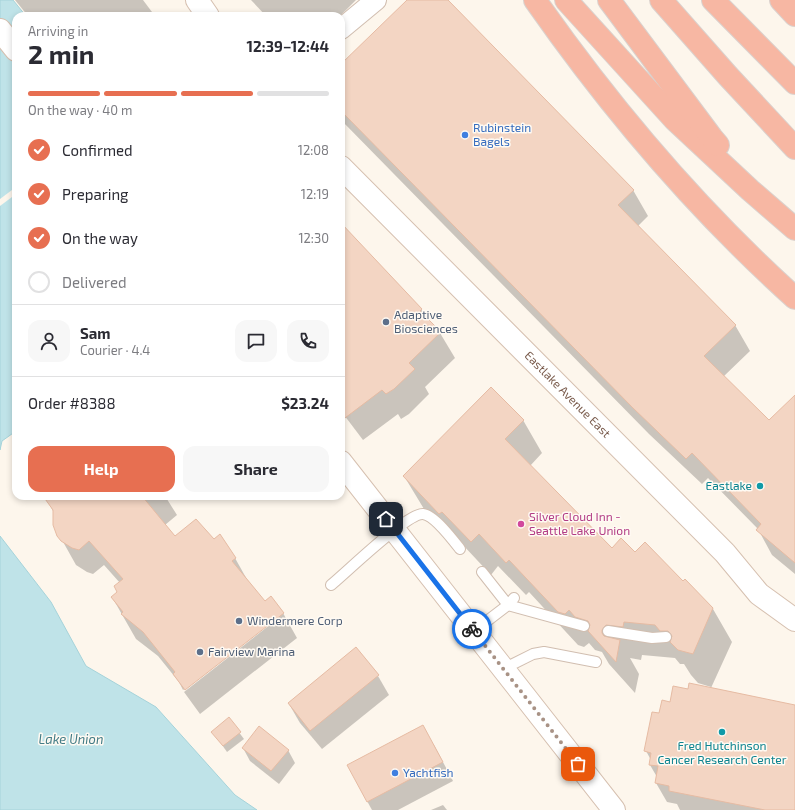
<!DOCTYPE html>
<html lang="en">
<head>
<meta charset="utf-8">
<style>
  body { margin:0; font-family:"Exo 2",sans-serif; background:#f7f7f7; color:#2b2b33; height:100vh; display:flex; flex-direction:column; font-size:15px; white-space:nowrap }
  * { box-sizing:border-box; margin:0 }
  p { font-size:13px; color:#7c7c81 }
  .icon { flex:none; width:22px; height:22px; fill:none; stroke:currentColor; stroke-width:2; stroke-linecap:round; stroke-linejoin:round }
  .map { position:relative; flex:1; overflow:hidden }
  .sheet { position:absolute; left:12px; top:12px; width:333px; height:488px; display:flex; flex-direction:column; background:#fff; border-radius:12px; box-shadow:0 2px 6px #0003 }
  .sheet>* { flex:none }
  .pin { position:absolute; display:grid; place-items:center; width:34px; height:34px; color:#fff; margin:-17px; border-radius:8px; box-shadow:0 2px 6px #0006 }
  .courier { position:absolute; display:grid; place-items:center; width:40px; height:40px; margin:-20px; border:3px solid #1a73e8; border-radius:50%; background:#fff; color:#222; box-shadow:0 1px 5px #0007 }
  .headline em { font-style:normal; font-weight:700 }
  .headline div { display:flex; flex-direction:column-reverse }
  .headline { display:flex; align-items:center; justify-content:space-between; height:68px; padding:0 16px }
  h1 { font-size:26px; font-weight:700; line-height:30px }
  .bar { display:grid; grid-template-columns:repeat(4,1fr); gap:6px 4px; align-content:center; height:48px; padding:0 16px }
  .bar i { height:5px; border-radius:3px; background:#e1e1e2 }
  .bar .active { background:#e76f51 }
  .bar p { grid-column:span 4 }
  .line { display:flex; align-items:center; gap:10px; padding:0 16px; border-top:1px solid #e1e1e2 }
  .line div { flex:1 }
  .round { display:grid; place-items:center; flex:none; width:42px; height:42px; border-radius:12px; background:#f7f7f7 }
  ol { padding:0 16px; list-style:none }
  li { display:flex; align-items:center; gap:12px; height:44px }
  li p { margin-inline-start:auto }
  li .icon { padding:4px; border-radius:50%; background:#e76f51; color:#fff; stroke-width:4 }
  li:last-child { color:#7c7c81 }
  li i { width:22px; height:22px; border:2px solid #e1e1e2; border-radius:50% }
  .button { display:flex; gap:8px; margin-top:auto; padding:8px 16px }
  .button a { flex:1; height:46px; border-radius:12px; background:#e76f51; color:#fff; font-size:16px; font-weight:700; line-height:46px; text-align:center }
  .button a+a { background:#f7f7f7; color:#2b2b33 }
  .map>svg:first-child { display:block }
  .water { fill:#bfe3e8; stroke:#a5d3da }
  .pier { fill:#fdf6ec }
  .shadow { fill:#0003 }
  .building { fill:#f3d5c3; stroke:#e6bba3 }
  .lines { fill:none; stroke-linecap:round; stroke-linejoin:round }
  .lane-casing { stroke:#d1beb0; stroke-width:12 }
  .street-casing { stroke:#d1beb0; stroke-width:22 }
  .secondary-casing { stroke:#d6c0b0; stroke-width:24 }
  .highway-casing { stroke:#dad1cd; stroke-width:24 }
  .lane { stroke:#fff; stroke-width:10 }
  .street { stroke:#fff; stroke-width:20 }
  .secondary { stroke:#fff; stroke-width:22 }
  .highway { stroke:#f7b7a3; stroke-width:22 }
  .done { stroke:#a89285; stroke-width:4; stroke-dasharray:0 7.2 }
  .route { stroke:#1a73e8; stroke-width:5 }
  .shop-dot { fill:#3f7fe0; stroke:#fffaf3; stroke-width:1.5 }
  .service-dot { fill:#5c6f8a; stroke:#fffaf3; stroke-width:1.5 }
  .culture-dot { fill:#0f9aa8; stroke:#fffaf3; stroke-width:1.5 }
  .hotel-dot { fill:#d1479c; stroke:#fffaf3; stroke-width:1.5 }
  .labels { text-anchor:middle; stroke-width:3; stroke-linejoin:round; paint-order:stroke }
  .shop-label { font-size:12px; fill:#366cbe; stroke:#fffaf3; text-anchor:start }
  .service-label { font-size:12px; fill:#4e5e75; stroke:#fffaf3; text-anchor:start }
  .street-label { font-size:12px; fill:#7a5c4d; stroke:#fffaf3 }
  .culture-label { font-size:12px; fill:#0d838f; stroke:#fffaf3; text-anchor:end }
  .hotel-label { font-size:12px; fill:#b23c85; stroke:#fffaf3; text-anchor:start }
  .water-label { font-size:13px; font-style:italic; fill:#437c86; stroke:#fffaf3 }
</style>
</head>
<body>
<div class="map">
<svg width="795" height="810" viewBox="0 0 795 810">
  <rect width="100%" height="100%" fill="#fdf6ec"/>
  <g class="water">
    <polygon points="0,0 13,0 26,16 16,16 16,431 2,441 0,450"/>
    <polygon points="0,536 51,602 86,666 156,707 235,795 257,810 0,810"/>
  </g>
  <polygon class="pier" points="16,187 16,194 0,206 0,199"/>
  <g class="shadow">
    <polygon points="15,0 143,0 155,16 28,16"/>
    <polygon points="251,0 356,0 340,16 266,16"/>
    <polygon points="408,0 447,0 633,190 648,216 638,226 735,325 750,351 723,377 769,422 795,397 795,574 772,555 758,529 708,478 702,484 649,434 341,120 341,66"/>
    <polygon points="341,225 421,309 427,319 440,333 455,358 425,387 429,394 409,414 401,419 398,414 363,440 341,411"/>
    <polygon points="523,420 542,453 530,466 612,549 635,553 683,582 713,609 732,642 711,688 795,706 795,810 680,810 677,804 667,802 656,783 657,777 650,765 651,760 646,751 660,714 671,703 689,690 711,688 711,687 698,683 691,675 684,664 680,664 675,658 642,655 641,660 630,658 639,674 635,693 609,664 602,652 595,650 589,643 584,647 578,645 529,592 526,595 498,566 491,575 462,544 424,509 404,476"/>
    <polygon points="50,496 165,496 177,515 165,525 175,538 214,540 235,558 249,583 265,602 283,613 297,638 200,714 184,692 276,620 275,619 183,690 179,682 158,656 136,639 112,597 118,592 120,583 104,565 93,574 87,572 76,565 62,540 54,513 47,500"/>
    <polygon points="378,676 389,695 322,749 300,723 289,704"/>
    <polygon points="229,719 244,739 227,752 213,732"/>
    <polygon points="434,745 453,781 398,810 372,810 367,801"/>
    <polygon points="243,748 288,750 295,763 279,784 250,761"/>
    <polygon points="443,805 447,810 431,810"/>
  </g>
  <g class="building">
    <polygon points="407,0 448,0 634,190 618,205 736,325 704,356 769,420 795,395 795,563 756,530 761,524 692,453 686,459 633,408 341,111 341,64"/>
    <polygon points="341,223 422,309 420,311 441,332 409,363 415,369 394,389 386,394 382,390 341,421"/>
    <polygon points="491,387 524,420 505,439 612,548 621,538 635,552 645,542 683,581 685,579 713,608 693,654 678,650 670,642 672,636 668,631 660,631 655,625 624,622 623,627 606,625 602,630 602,633 604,636 620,640 616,662 588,631 590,625 588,621 575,617 569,610 565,614 558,612 509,560 506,563 479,534 471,542 442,512 439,514 403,476"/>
    <polygon points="43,496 142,496 175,536 196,519 214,539 220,534 236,558 232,561 265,601 271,596 284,613 185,690 173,674 175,672 143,632 121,614 123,612 111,597 117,592 114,586 123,579 89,541 79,550 72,548 61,541 57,536 53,525 53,510"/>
    <polygon points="356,647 379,675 310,731 288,703"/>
    <polygon points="689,683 795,705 795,810 765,810 669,791 669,786 655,783 658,766 649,765 651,753 644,751 652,712 659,713 662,700 670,702 673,686 688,689"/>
    <polygon points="229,717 241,732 223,746 211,732"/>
    <polygon points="423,725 443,762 367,802 347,765"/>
    <polygon points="259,726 289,750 271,771 242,748"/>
  </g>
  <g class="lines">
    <defs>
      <g id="lane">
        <polyline points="482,572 508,605 584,626"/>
        <path d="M331,585C346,573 407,513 423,514C434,515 453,540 460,549"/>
        <polyline points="474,631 508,605 514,598"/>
        <polyline points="608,631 652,638 666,637"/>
        <polyline points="503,669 533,654 544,652 596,662"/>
      </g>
      <polyline id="street" points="341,29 376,0"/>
      <g id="secondary">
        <polyline points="197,0 208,16"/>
        <polyline points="0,30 16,50"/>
        <path id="s1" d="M341,167L725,553L759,594L795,620"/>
        <polyline points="341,462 614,810"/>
      </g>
      <g id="highway">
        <path d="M535,0C612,110 695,208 795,298"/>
        <polyline points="566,0 675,120 750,190 795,229"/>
        <polyline points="609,0 712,138 718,145"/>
        <polyline points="661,0 728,76 795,148"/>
        <polyline points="713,0 795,83"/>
        <polyline points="781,0 795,15"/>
      </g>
    </defs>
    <use href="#lane" class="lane-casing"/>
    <use href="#street" class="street-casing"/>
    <use href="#secondary" class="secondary-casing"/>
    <use href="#highway" class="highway-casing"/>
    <use href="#lane" class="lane"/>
    <use href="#street" class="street"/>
    <use href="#secondary" class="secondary"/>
    <use href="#highway" class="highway"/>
  </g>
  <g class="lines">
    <polyline class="done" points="472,629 578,764"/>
    <polyline class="route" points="386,519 472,629"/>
  </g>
  <g class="shop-dot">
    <circle cx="465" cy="135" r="4"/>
    <circle cx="395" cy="773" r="4"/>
  </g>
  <g class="service-dot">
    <circle cx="386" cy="322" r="4"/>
    <circle cx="239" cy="621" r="4"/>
    <circle cx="200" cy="652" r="4"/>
  </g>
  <g class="culture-dot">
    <circle cx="760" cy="486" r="4"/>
    <circle cx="722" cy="732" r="4"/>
  </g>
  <circle class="hotel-dot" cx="521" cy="524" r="4"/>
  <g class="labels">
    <g class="shop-label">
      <text x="473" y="132">Rubinstein<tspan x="473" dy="14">Bagels</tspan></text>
      <text x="403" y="777">Yachtfish</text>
    </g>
    <g class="service-label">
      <text x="394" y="319">Adaptive<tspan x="394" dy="14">Biosciences</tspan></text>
      <text x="247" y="625">Windermere Corp</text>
      <text x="208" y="656">Fairview Marina</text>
    </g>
    <g class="street-label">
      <text dy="4" stroke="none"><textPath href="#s1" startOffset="321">Eastlake Avenue East</textPath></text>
    </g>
    <g class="culture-label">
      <text x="752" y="490">Eastlake</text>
      <text x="722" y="750" text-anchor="middle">Fred Hutchinson<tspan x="722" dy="14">Cancer Research Center</tspan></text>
    </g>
    <g class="hotel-label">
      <text x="529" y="521">Silver Cloud Inn -<tspan x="529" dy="14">Seattle Lake Union</tspan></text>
    </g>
    <g class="water-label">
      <text x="71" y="744">Lake Union</text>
    </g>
  </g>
</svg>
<div class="pin" style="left:578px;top:764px;background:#ea580c"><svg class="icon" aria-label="bag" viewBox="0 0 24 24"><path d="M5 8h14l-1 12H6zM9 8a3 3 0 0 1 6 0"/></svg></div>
<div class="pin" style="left:386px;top:519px;background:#1f2937"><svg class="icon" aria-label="home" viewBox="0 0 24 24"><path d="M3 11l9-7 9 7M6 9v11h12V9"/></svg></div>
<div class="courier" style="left:472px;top:629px"><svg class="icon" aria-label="bike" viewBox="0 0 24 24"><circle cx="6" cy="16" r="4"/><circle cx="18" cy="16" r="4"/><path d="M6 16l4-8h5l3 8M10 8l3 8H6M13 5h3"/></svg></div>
<section class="sheet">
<div class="headline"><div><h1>2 min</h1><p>Arriving in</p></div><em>12:39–12:44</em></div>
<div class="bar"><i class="active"></i><i class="active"></i><i class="active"></i><i></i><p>On the way · 40 m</p></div>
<ol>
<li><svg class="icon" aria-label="check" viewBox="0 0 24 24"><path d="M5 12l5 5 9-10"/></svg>Confirmed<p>12:08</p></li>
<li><svg class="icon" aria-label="check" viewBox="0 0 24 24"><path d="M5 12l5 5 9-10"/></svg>Preparing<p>12:19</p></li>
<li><svg class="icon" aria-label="check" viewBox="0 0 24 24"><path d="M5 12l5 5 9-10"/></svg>On the way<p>12:30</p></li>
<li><i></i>Delivered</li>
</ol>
<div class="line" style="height:72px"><a class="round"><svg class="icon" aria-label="person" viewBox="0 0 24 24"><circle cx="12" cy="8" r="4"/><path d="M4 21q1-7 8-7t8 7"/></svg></a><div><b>Sam</b><p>Courier · 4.4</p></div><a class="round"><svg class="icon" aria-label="chat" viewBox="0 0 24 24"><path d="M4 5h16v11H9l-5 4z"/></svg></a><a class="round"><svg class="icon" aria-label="phone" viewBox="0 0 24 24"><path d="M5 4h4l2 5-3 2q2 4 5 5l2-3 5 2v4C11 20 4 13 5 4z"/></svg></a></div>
<div class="line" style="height:52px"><div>Order #8388</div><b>$23.24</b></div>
<div class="button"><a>Help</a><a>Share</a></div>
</section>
</div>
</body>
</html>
